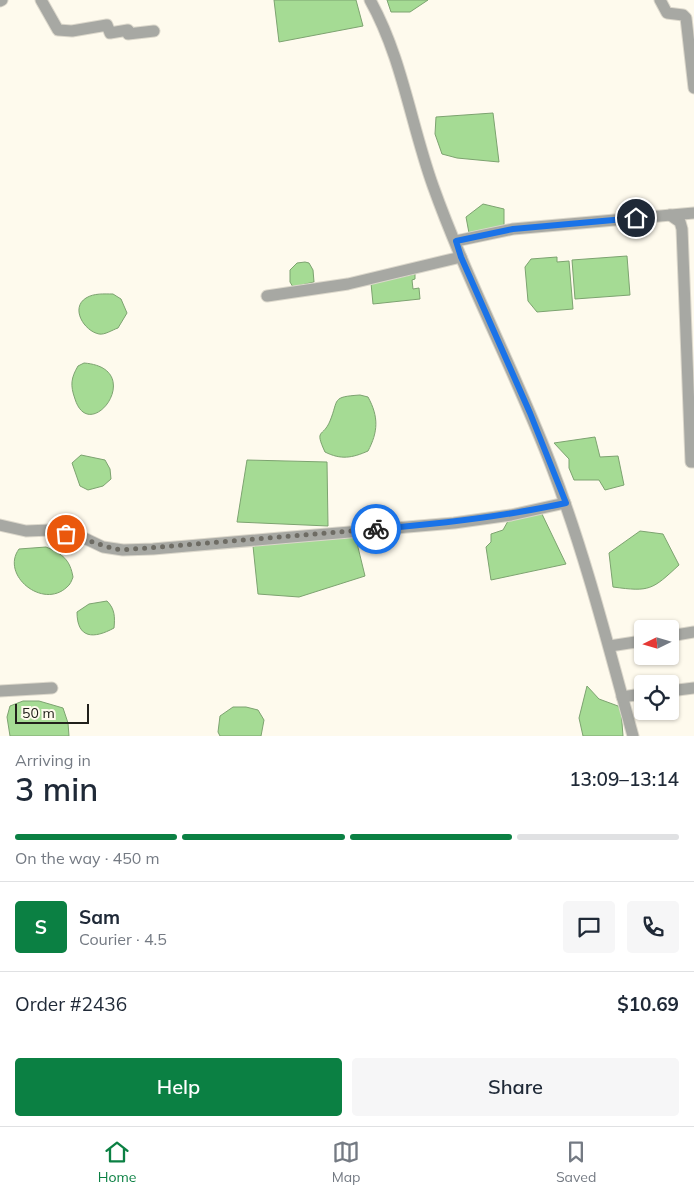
<!DOCTYPE html>
<html lang="en">
<head>
<meta charset="utf-8">
<style>
  body { margin:0; font-family:Mulish,sans-serif; background:#f6f6f7; color:#1f2937; height:100vh; display:flex; flex-direction:column; font-size:19px; white-space:nowrap }
  * { box-sizing:border-box; margin:0 }
  p { font-size:16px; color:#747a83 }
  .icon { flex:none; width:28px; height:28px; fill:none; stroke:currentColor; stroke-width:2; stroke-linecap:round; stroke-linejoin:round }
  .map { position:relative; height:736px; overflow:hidden }
  .side { display:flex; flex-direction:column; background:#fff; flex:1 }
  .side>* { flex:none }
  .needle { width:32px; rotate:265deg }
  .fabs { position:absolute; left:634px; top:620px; display:grid; gap:10px }
  .fabs a { display:grid; place-items:center; width:45px; height:45px; border-radius:5px; background:#fff; box-shadow:0 1px 4px #0004; font-size:25px }
  .scale { position:absolute; left:15px; bottom:12px; width:74px; box-sizing:border-box; padding-left:5px; border:2px solid #21201b; border-top:0; font-size:14px; line-height:18px; white-space:nowrap; color:#21201b; -webkit-text-stroke:4px #fefaed; paint-order:stroke }
  .pin { position:absolute; display:grid; place-items:center; width:42px; height:42px; color:#fff; margin:-21px; border:2px solid #fff; border-radius:50%; box-shadow:0 1px 5px #0007 }
  .courier { position:absolute; display:grid; place-items:center; width:50px; height:50px; margin:-25px; border:4px solid #1a73e8; border-radius:50%; background:#fff; color:#222; box-shadow:0 1px 6px #0007 }
  .head em { font-style:normal; font-weight:600 }
  .head div { display:flex; flex-direction:column-reverse }
  .head { display:flex; align-items:center; justify-content:space-between; height:85px; padding:0 15px }
  h1 { font-size:32px; font-weight:600; line-height:38px }
  .bar { display:grid; grid-template-columns:repeat(4,1fr); gap:8px 5px; align-content:center; height:60px; padding:0 15px }
  .bar i { height:6px; border-radius:4px; background:#e0e1e3 }
  .bar .active { background:#0b8043 }
  .bar p { grid-column:span 4 }
  .line { display:flex; align-items:center; gap:12px; padding:0 15px; border-top:1px solid #e0e1e3 }
  .line div { flex:1 }
  .round { display:grid; place-items:center; flex:none; width:52px; height:52px; border-radius:5px; background:#f6f6f7 }
  .action { display:flex; gap:10px; margin-top:auto; padding:10px 15px }
  .action a { flex:1; height:58px; border-radius:5px; background:#0b8043; color:#fff; font-size:20px; font-weight:600; line-height:58px; text-align:center }
  .action a+a { background:#f6f6f7; color:#1f2937 }
  .tab-bar { display:flex; justify-content:space-around; align-items:center; height:70px; border-top:1px solid #e0e1e3; background:#fff; font-size:14px; color:#747a83 }
  .tab-bar a { display:grid; justify-items:center; gap:2px }
  .tab-bar .active { color:#0b8043 }
  .map>svg:first-child { display:block }
  .water { fill:#a5db94; stroke:#7da370 }
  .lines { fill:none; stroke-linecap:round; stroke-linejoin:round }
  .street-casing { stroke:#dbd7cb; stroke-width:13 }
  .street { stroke:#a7a8a3; stroke-width:11 }
  .done { stroke:#6e6c64; stroke-width:5; stroke-dasharray:0 9 }
  .route { stroke:#1a73e8; stroke-width:6 }
</style>
</head>
<body>
<div class="map">
<svg width="694" height="736" viewBox="0 0 694 736">
  <rect width="100%" height="100%" fill="#fefaed"/>
  <g class="water">
    <polygon points="274,0 356,0 363,26 279,42"/>
    <polygon points="387,0 428,0 410,12 391,12"/>
    <polygon points="493,113 499,162 457,158 442,154 435,134 436,117"/>
    <polygon points="483,204 504,209 504,227 469,233 466,217"/>
    <polygon points="627,256 630,295 575,299 572,260"/>
    <polygon points="557,257 557,262 569,261 573,309 537,312 528,301 525,267 531,259"/>
    <polygon points="305,262 309,263 313,270 314,282 293,287 290,282 290,270 297,263"/>
    <polygon points="415,274 415,279 412,280 413,289 419,288 420,299 373,304 371,283"/>
    <path d="M113,294L121,299L127,313L118,328C112,330 105,335 99,334C84,331 70,308 86,298C94,293 104,294 113,294Z"/>
    <path d="M84,363C148,368 90,447 75,399C70,385 71,378 78,366Z"/>
    <path d="M360,395L368,397C379,417 378,432 368,451C352,458 341,460 325,452C314,428 323,438 330,421C339,399 331,397 360,395Z"/>
    <polygon points="595,437 600,457 618,456 624,485 605,490 599,480 574,480 569,468 569,459 554,443"/>
    <polygon points="81,455 105,460 110,469 111,479 103,486 88,490 80,486 72,463"/>
    <polygon points="247,460 327,462 328,526 237,522"/>
    <polygon points="541,512 566,564 491,580 486,547 491,542 491,534 503,530 508,521"/>
    <path d="M640,531L663,534L679,565C652,590 650,592 613,587L609,553Z"/>
    <polygon points="355,535 365,576 299,597 258,594 253,546"/>
    <path d="M46,547C63,554 70,560 73,577C72,580 70,585 67,587C43,610 0,575 19,549Z"/>
    <path d="M107,601C115,609 115,617 114,628C94,639 77,639 77,612L89,604Z"/>
    <polygon points="587,686 599,699 618,706 621,710 623,736 583,736 579,718"/>
    <polygon points="23,701 39,701 63,708 68,723 69,736 10,736 7,717 10,706"/>
    <polygon points="233,707 246,707 258,710 264,720 261,736 220,736 218,732 220,716"/>
  </g>
  <g class="lines">
    <defs>
      <g id="street">
        <polyline points="41,0 58,30 72,31 107,25 110,33 128,30 128,34 154,31"/>
        <path d="M370,0C402,57 411,125 433,186C467,281 515,371 551,465C585,553 608,645 633,736"/>
        <polyline points="660,0 667,13 683,15 686,18 694,88"/>
        <polyline points="0,1 2,0"/>
        <polyline points="670,215 680,222 682,229 691,462 694,462"/>
        <polyline points="456,241 513,229 694,213"/>
        <polyline points="267,296 348,284 461,257"/>
        <polyline points="0,525 26,531 51,530 82,537 103,547 123,550 153,549 454,523 511,515 565,503"/>
        <polyline points="670,636 694,632"/>
        <polyline points="610,646 642,641"/>
        <polyline points="0,691 52,688"/>
        <polyline points="670,691 694,688"/>
        <polyline points="622,697 642,694"/>
      </g>
    </defs>
    <use href="#street" class="street-casing"/>
    <use href="#street" class="street"/>
  </g>
  <g class="lines">
    <path class="done" d="M66,534C86,538 102,547 122,550L376,529"/>
    <path class="route" d="M376,529C440,524 502,517 566,503L530,413L461,257L456,241L513,229L636,218"/>
  </g>
</svg>
<div class="fabs">
<a><svg class="needle" viewBox="-14 -14 28 28"><path d="M0-13l5 13h-10z" fill="#e53935"/><path d="M0 13l5-13h-10z" fill="#747a83"/></svg></a>
<a><svg class="icon" aria-label="locate" viewBox="0 0 24 24"><circle cx="12" cy="12" r="6"/><path d="M12 2v4M12 18v4M2 12h4M18 12h4"/></svg></a>
</div>
<div class="scale">50 m</div>
<div class="pin" style="left:66px;top:534px;background:#ea580c"><svg class="icon" aria-label="bag" viewBox="0 0 24 24"><path d="M5 8h14l-1 12H6zM9 8a3 3 0 0 1 6 0"/></svg></div>
<div class="pin" style="left:636px;top:218px;background:#1f2937"><svg class="icon" aria-label="home" viewBox="0 0 24 24"><path d="M3 11l9-7 9 7M6 9v11h12V9"/></svg></div>
<div class="courier" style="left:376px;top:529px"><svg class="icon" aria-label="bike" viewBox="0 0 24 24"><circle cx="6" cy="16" r="4"/><circle cx="18" cy="16" r="4"/><path d="M6 16l4-8h5l3 8M10 8l3 8H6M13 5h3"/></svg></div>
</div>
<section class="side">
<div class="head"><div><h1>3 min</h1><p>Arriving in</p></div><em>13:09–13:14</em></div>
<div class="bar"><i class="active"></i><i class="active"></i><i class="active"></i><i></i><p>On the way · 450 m</p></div>
<div class="line" style="height:90px"><b class="round" style="background:#0b8043;color:#fff">S</b><div><b>Sam</b><p>Courier · 4.5</p></div><a class="round"><svg class="icon" aria-label="chat" viewBox="0 0 24 24"><path d="M4 5h16v11H9l-5 4z"/></svg></a><a class="round"><svg class="icon" aria-label="phone" viewBox="0 0 24 24"><path d="M5 4h4l2 5-3 2q2 4 5 5l2-3 5 2v4C11 20 4 13 5 4z"/></svg></a></div>
<div class="line" style="height:65px"><div>Order #2436</div><b>$10.69</b></div>
<div class="action"><a>Help</a><a>Share</a></div>
</section>
<nav class="tab-bar">
<a class="active"><svg class="icon" aria-label="home" viewBox="0 0 24 24"><path d="M3 11l9-7 9 7M6 9v11h12V9"/></svg>Home</a>
<a><svg class="icon" aria-label="map" viewBox="0 0 24 24"><path d="M3 6l6-2 6 2 6-2v14l-6 2-6-2-6 2zM9 4v14M15 6v14"/></svg>Map</a>
<a><svg class="icon" aria-label="saved" viewBox="0 0 24 24"><path d="M7 4h10v16l-5-4-5 4z"/></svg>Saved</a>
</nav>
</body>
</html>
